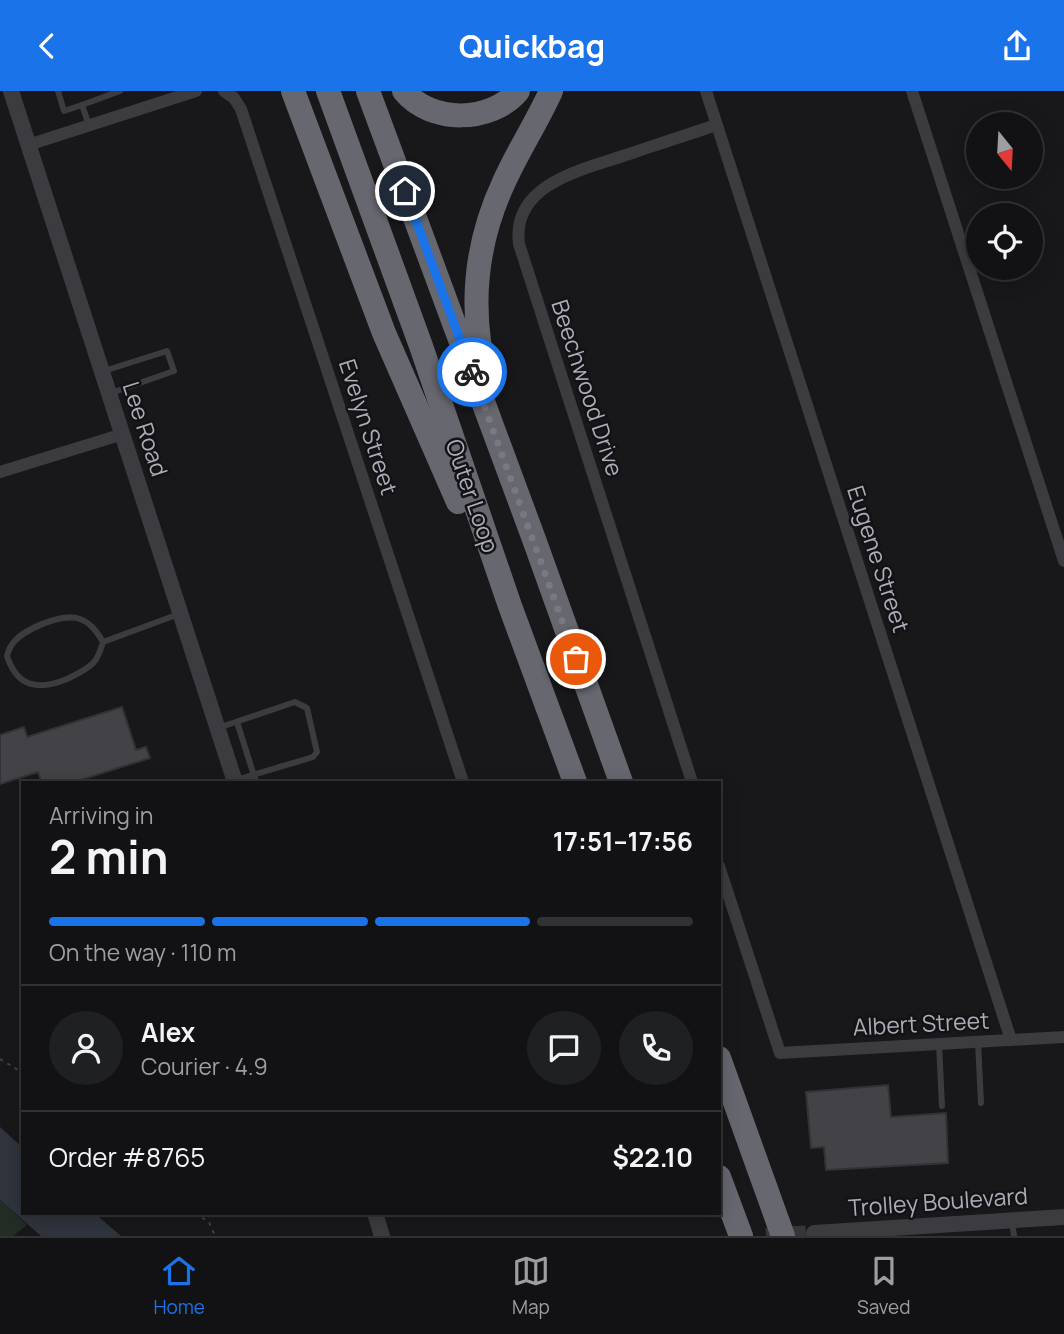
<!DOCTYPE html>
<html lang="en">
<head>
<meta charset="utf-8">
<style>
  body { margin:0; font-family:Manrope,sans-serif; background:#1f2022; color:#f1f3f6; height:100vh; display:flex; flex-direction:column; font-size:26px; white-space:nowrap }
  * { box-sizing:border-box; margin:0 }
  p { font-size:23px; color:#9c9ea0 }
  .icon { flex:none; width:38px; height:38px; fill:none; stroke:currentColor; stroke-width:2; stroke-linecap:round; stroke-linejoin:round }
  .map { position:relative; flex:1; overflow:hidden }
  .panel { position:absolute; left:21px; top:690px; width:700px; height:434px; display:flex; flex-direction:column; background:#121214; border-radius:0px; box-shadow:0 4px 18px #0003,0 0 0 2px #313234 }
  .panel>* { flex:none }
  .needle { width:46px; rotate:162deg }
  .controls { position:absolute; left:966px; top:21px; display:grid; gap:14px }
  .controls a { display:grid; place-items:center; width:77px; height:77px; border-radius:50%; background:#121214; box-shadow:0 4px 18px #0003,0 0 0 2px #313234; font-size:35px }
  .pin { position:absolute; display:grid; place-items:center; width:60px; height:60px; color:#fff; margin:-30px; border:4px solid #fff; border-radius:50%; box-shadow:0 2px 7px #0007 }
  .courier { position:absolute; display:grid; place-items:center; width:70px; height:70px; margin:-35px; border:5px solid #1a73e8; border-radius:50%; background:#fff; color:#222; box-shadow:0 2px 9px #0007 }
  .head em { font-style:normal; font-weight:700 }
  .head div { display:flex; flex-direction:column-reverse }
  .head { display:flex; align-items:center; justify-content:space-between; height:119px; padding:0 28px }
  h1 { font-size:46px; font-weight:700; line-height:52px }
  .bar { display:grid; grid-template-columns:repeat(4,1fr); gap:10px 7px; align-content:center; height:84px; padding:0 28px }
  .bar i { height:9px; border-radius:5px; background:#313234 }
  .bar .current { background:#1a73e8 }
  .bar p { grid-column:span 4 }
  .line { display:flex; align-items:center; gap:18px; padding:0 28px; border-top:2px solid #313234 }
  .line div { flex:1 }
  .round { display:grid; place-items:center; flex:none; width:74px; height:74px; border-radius:37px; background:#1f2022 }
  header { display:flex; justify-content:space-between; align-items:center; height:91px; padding:0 28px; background:#1a73e8; color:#fff; font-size:32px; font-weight:700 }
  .menu { display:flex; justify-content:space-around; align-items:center; height:98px; border-top:2px solid #313234; background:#121214; font-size:19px; color:#9c9ea0 }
  .menu a { display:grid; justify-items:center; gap:4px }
  .menu .current { color:#1a73e8 }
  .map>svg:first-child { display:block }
  .green { fill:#242c26 }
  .water { fill:#2f343d }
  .building { fill:#434247; stroke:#333236; stroke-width:2 }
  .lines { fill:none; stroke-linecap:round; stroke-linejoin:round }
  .tertiary-tunnel { stroke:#36363a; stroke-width:16; stroke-dasharray:16 8; stroke-linecap:butt }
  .path { stroke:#404045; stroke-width:2; stroke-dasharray:3.5 5; stroke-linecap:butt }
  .service { stroke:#3b3b40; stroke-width:6 }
  .minor { stroke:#3b3b40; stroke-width:12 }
  .tertiary { stroke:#3b3b40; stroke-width:16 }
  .motorway { stroke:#66676f; stroke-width:24 }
  .done { stroke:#787981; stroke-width:7; stroke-dasharray:0 12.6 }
  .route { stroke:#1a73e8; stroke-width:9 }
  .labels { text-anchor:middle; stroke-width:5; stroke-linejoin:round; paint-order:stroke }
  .street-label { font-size:23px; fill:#acadb8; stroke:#131315 }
</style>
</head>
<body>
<header><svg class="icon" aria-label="back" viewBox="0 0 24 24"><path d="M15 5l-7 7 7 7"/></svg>Quickbag<svg class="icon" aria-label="share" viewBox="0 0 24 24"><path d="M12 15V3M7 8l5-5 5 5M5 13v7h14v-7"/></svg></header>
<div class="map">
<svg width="1064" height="1145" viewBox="0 0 1064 1145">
  <rect width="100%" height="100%" fill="#18181a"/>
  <polygon class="green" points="0,1109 27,1134 13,1145 0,1145"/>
  <polygon class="water" points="0,1036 23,1057 23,1122 94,1122 121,1145 41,1145 0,1109"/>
  <g class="building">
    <polygon points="122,616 136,659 146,656 150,667 74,691 42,691 38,681 0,693 0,644 24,636 27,646"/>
    <polygon points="888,994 891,1026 946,1022 948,1072 826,1079 824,1056 811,1057 806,1001"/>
  </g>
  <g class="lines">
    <polyline class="tertiary-tunnel" points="766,1145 814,1142"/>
    <g class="path">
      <polyline points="0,968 23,982"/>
      <polyline points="195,1122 209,1131 215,1145"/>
    </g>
    <g class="service">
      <polyline points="58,0 64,20 82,14"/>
      <polyline points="89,34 82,14 120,0"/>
      <polyline points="104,280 167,260 174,280 111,302"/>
      <path d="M103,551C97,541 91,532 80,528C63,521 20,539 11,555C9,558 8,561 7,565C17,596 38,600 67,588C77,583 87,579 94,571C99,566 101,557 103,551L179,523"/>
      <polyline points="237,631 256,691"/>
      <polyline points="218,637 295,611 307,617 317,661 313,666 236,689"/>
      <polyline points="978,951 981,1012"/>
      <polyline points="939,953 942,1015"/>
      <polyline points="1012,1131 1014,1145"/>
    </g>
    <g class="minor">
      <polyline points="224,0 234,7 241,18 463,691"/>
      <polyline points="706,0 1011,949"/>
      <polyline points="912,0 1064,470"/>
      <polyline points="28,54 196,0"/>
      <polyline points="0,381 123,343"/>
      <path d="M692,691L519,153C511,92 585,78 629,63C658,53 687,44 716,34"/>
      <polyline points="719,775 780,962 1064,946"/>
    </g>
    <g class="tertiary">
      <polyline points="11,0 235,691"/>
      <polyline points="375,1122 382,1145"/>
      <polyline points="814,1142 1064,1126"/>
    </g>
    <g class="motorway">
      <polyline points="293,0 384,242 458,411"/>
      <polyline points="328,0 421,255 510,515 575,691"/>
      <polyline points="368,0 535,451 621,691"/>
      <path d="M404,0C431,33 491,32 518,0"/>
      <path d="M486,286C469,219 475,153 504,91C518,60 537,31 551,0"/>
      <polyline points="719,967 783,1145"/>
      <polyline points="719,1086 741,1145"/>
    </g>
  </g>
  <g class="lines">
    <polyline class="done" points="472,281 576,568"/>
    <polyline class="route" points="405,100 472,281"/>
  </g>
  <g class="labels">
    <g class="street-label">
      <text transform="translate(587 297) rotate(72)" y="8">Beechwood Drive</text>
      <text transform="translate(368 336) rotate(72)" y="8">Evelyn Street</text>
      <text transform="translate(145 338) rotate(72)" y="8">Lee Road</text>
      <text transform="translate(472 405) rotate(71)" y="8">Outer Loop</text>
      <text transform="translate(878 468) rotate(72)" y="8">Eugene Street</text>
      <text transform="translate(921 933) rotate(-3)" y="8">Albert Street</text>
      <text transform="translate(938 1111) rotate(-4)" y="8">Trolley Boulevard</text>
    </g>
  </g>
</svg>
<div class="controls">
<a><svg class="needle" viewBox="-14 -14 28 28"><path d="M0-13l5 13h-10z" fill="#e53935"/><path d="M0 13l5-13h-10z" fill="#9c9ea0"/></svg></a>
<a><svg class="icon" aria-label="locate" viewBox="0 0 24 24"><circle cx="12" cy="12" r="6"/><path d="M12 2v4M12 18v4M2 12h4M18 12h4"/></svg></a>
</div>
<div class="pin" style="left:576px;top:568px;background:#ea580c"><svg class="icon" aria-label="bag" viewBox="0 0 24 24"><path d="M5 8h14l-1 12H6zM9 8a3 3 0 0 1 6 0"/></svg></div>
<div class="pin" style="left:405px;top:100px;background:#1f2937"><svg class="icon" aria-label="home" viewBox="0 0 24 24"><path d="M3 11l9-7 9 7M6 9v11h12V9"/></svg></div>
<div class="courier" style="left:472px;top:281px"><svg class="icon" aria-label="bike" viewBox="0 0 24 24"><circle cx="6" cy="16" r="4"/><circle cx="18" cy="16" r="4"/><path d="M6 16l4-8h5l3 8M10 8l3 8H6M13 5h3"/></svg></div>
<section class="panel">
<div class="head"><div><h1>2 min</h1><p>Arriving in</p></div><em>17:51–17:56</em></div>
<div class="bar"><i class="current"></i><i class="current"></i><i class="current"></i><i></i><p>On the way · 110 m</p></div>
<div class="line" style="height:126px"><a class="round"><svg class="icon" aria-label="person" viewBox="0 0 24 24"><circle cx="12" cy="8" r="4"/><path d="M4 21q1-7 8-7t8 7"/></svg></a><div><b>Alex</b><p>Courier · 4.9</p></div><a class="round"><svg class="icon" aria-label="chat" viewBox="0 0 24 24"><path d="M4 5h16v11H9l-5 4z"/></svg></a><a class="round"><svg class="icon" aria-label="phone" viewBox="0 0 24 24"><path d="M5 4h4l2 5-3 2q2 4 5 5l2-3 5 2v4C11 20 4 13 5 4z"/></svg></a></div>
<div class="line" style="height:91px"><div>Order #8765</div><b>$22.10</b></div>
</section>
</div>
<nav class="menu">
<a class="current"><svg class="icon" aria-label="home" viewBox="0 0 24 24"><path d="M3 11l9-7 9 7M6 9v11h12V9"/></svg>Home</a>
<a><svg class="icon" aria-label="map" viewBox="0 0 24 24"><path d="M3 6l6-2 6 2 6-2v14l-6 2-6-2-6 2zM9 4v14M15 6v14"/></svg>Map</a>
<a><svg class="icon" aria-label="saved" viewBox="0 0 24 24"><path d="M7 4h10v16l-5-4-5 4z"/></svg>Saved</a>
</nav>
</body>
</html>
